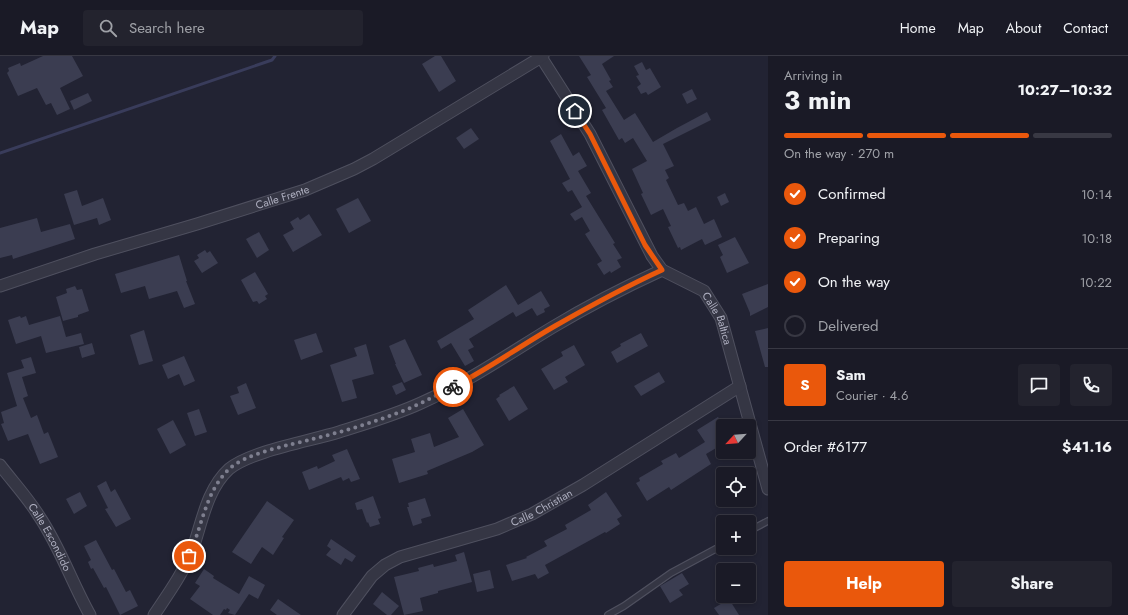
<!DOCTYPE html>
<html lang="en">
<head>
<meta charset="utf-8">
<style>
  body { margin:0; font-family:Jost,sans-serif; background:#23232e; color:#f1f3f6; height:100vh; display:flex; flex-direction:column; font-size:15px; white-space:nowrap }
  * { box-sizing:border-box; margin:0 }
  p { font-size:13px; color:#9fa1a7 }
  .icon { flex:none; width:22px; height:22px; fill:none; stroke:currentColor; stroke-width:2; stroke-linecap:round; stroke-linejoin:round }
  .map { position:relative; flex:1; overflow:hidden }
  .details { display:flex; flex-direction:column; background:#1a1a26; width:360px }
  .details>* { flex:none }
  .needle { width:26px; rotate:244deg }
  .buttons { position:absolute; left:716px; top:363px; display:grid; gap:8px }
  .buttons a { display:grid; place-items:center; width:40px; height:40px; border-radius:4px; background:#1a1a26; box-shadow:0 2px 6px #0003,0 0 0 1px #383843; font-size:20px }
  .pin { position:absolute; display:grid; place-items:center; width:34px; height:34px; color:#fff; margin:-17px; border:2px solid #fff; border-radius:50%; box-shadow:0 1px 4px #0007 }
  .courier { position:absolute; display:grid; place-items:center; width:40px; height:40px; margin:-20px; border:3px solid #ea580c; border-radius:50%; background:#fff; color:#222; box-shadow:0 1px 5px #0007 }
  .headline em { font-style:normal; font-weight:700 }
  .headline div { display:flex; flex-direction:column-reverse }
  .headline { display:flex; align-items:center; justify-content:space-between; height:68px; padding:0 16px }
  h1 { font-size:26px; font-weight:700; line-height:30px }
  .bar { display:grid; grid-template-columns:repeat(4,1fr); gap:6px 4px; align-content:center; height:48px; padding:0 16px }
  .bar i { height:5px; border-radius:3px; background:#383843 }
  .bar .selected { background:#ea580c }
  .bar p { grid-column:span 4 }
  .line { display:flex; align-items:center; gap:10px; padding:0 16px; border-top:1px solid #383843 }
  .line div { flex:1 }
  .round { display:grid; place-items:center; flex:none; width:42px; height:42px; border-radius:4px; background:#23232e }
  ol { padding:0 16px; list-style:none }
  li { display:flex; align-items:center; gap:12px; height:44px }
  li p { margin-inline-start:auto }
  li .icon { padding:4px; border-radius:50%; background:#ea580c; color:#fff; stroke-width:4 }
  li:last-child { color:#9fa1a7 }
  li i { width:22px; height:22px; border:2px solid #383843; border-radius:50% }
  .action { display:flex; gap:8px; margin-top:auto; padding:8px 16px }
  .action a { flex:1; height:46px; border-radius:4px; background:#ea580c; color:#fff; font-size:16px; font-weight:700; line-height:46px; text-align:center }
  .action a+a { background:#23232e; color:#f1f3f6 }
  header { display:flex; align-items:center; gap:24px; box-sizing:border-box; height:56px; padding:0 20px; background:#1a1a26; border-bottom:1px solid #383843 }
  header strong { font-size:19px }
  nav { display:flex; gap:22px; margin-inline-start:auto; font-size:14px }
  .search { width:280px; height:36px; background:#23232e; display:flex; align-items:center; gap:10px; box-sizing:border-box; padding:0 14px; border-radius:4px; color:#9fa1a7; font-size:15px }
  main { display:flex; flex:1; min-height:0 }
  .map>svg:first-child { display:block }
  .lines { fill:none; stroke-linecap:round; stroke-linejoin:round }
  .stream { stroke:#393c5b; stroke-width:3 }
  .building { fill:#3b3d51 }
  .lane-casing { stroke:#4f505f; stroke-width:8 }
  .street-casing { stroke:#4f505f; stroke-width:13 }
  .lane { stroke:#353644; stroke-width:5.5 }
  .street { stroke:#353644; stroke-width:11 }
  .done { stroke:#7e7f8f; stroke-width:4; stroke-dasharray:0 7.2 }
  .route { stroke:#ea580c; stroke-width:5 }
  .labels { text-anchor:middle; stroke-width:3.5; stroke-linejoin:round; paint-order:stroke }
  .street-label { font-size:11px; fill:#afb0c1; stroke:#1a1c29 }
</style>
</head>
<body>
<header>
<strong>Map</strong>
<div class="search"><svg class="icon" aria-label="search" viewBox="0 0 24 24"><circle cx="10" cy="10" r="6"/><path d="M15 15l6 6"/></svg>Search here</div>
<nav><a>Home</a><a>Map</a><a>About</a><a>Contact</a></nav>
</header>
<main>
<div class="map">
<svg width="768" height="559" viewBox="0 0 768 559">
  <rect width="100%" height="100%" fill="#222333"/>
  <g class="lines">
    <polyline class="stream" points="0,97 272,4 275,0"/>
  </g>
  <g class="building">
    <polygon points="43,0 72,0 83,20 60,32 70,53 57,59 51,47 46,49 37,32 18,40 7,17 9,15 8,12 20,7 21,10"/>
    <polygon points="435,0 441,0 456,25 439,36 422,8"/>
    <polygon points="579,0 614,0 602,8 611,24 609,25 613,31 606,35 624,64 635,57 653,86 677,72 707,56 711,64 663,88 674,110 665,114 669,122 666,124 678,149 684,147 688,155 696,151 704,168 714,163 722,181 705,189 702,183 681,194 680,191 678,192 668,171 671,170 663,153 651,159 641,138 643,137 632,113 647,105 633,82 625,87 622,82 619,84 602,54 606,52 587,21 591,19"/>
    <polygon points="642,6 646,14 650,12 661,31 648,39 646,36 641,38 637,31 641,28 636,20 639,19 634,10"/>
    <polygon points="692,33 697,43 687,48 682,38"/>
    <polygon points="88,37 92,45 74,54 70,45"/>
    <polygon points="471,72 479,83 464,93 456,82"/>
    <polygon points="561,78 573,100 579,96 587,110 578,115 591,137 586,140 615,187 613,188 622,202 617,204 621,211 611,217 610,215 604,219 597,208 602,205 585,178 590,175 582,161 575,165 570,158 582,151 572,134 568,136 562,127 570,123 550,85"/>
    <polygon points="77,134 82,150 103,142 111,164 99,169 97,162 74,169 64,138"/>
    <polygon points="725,137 729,146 721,150 717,141"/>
    <polygon points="358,142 371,165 349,177 336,153"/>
    <polygon points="309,158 322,179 293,196 283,179 294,173 290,166 298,161 300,164"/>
    <polygon points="37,162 41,176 70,168 75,183 13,203 12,199 0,202 0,172"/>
    <polygon points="259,176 269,194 257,202 246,183"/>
    <polygon points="735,181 749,207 727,217 720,201 723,199 718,189"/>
    <polygon points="205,194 207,197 210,195 218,207 202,217 194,205 199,202 197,199"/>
    <polygon points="179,199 187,225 186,225 195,248 184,252 177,235 149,243 145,230 121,237 115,218"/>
    <polygon points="255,216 268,238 265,240 267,243 259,248 257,245 253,246 241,224"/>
    <polygon points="768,228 768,251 750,260 750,257 742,238"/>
    <polygon points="506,229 518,249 541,235 550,250 544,253 545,256 537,260 532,252 516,261 513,256 469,283 474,291 468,294 474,305 465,310 451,287 441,293 437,285 474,263 468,254"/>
    <polygon points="75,230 77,234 82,233 89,255 78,259 78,261 63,265 56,241 67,237 66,233"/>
    <polygon points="20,260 21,262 26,260 29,269 60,260 66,281 81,277 84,288 46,297 41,280 16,288 8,264"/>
    <polygon points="768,272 768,311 765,311 755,275"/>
    <polygon points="144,274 153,305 139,309 130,279"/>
    <polygon points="316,277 323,296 301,304 294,284"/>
    <polygon points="641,277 648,290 617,307 611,296 621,290 620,288"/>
    <polygon points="405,283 422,319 404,327 395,308 396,308 389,290"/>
    <polygon points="92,287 95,298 82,302 79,291"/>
    <polygon points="366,288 374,318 352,324 357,342 342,346 330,309 357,300 354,292"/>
    <polygon points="574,289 585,309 565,321 568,326 554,334 541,313 563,300 561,296"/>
    <polygon points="184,300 195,325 184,330 179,318 168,323 162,309"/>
    <polygon points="31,301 36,317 22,321 28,340 23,342 31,362 37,359 44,378 48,376 58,401 40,408 28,378 8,385 1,368 4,367 1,356 17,350 7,317 24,312 21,304"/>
    <polygon points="659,316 665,326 641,340 634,330"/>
    <polygon points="402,326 406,334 396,339 392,330"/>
    <polygon points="246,327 256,352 238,359 230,340 239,337 237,331"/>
    <polygon points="514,330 528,353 509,365 496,343 500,340 499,339"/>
    <polygon points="199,353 207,376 195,380 187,357"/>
    <polygon points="463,353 484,389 472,396 427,415 428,418 399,427 392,403 415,396 411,383 430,377 434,391 459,381 448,362"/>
    <polygon points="718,361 723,369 723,388 706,398 711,408 671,434 669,431 647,445 636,427 640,425 639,422 663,408 661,405 676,397 679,402 705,386 697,374"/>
    <polygon points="173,364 186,389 170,398 157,373"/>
    <polygon points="347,393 360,423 351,426 349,422 343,425 341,421 309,434 302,416 317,410 318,413 335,405 332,399"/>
    <polygon points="106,425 111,436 115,433 131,463 116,471 105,453 108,452 97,430"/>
    <polygon points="80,436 87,450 74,458 66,443"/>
    <polygon points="606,436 622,460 617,463 620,468 606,477 605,476 545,509 549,517 538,523 535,518 512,525 506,509 527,502 526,501 547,490 544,485 567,473 565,469 591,454 588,449"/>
    <polygon points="373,440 381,462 378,463 380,468 370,471 368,466 367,467 362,453 357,454 355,447"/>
    <polygon points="425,442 431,460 421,463 422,467 413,470 407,451 409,451 408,447"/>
    <polygon points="267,445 294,464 282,481 284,482 273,499 262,491 251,508 232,496"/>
    <polygon points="331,483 356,500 352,506 345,502 341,509 326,499 331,493 327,490"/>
    <polygon points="96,484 112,514 114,513 126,536 130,534 138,550 120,559 106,531 104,532 93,512 91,513 88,506 91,504 84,490"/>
    <polygon points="464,496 472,526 438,535 438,537 420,542 423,555 404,559 394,521 419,515 418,512 433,508 434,511 457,505 455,499"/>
    <polygon points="204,513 214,520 213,522 239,538 249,520 265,529 258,543 249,538 235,559 228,557 230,554 227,552 226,554 224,553 220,559 213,559 190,543 200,530 195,527"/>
    <polygon points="490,514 494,532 477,536 473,518"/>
    <polygon points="682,517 689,528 679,534 683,539 670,547 660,530"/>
    <polygon points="382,536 399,550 391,559 387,559 373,548"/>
    <polygon points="278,543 288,550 301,559 277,559 270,554"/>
    <polygon points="729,543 739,559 719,559 714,552"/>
  </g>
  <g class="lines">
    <defs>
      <g id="lane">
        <polyline points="749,475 768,465"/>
        <polyline points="608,559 624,550 671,517 723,489"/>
      </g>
      <g id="street">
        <path id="s1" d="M541,1L590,78L652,200L662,214L704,235L721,262L768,433"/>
        <path id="s2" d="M0,230L95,198L197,168L305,134L354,113L373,103L543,0"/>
        <path id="s3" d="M0,409C13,426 28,442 39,460C60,491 72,527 90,559"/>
        <path d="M154,559C168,538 184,516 193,492C202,466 207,433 229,413C251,395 310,385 339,376C367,367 395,359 421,347C468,326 510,297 553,271C588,250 625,231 662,214"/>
        <path id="s4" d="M343,559L372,520L385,509L400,501L497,473L532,458L583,429L740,330"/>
      </g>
    </defs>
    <use href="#lane" class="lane-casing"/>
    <use href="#street" class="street-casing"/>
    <use href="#lane" class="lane"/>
    <use href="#street" class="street"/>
  </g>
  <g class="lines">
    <path class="done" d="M189,500C202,471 205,437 228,414C245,397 290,389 313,383C340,376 366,369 392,359C413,352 433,341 453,331"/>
    <path class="route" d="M453,331C488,313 520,290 555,270C590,250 625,231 662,214L645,189L590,78L575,55"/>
  </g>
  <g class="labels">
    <g class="street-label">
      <text dy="4" stroke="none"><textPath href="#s2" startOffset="296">Calle Frente</textPath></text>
      <text dy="4" stroke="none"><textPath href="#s1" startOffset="323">Calle Baltica</textPath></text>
      <text dy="4" stroke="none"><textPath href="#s4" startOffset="233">Calle Christian</textPath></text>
      <text dy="4" stroke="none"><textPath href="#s3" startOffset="88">Calle Escondido</textPath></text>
    </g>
  </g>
</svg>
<div class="buttons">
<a><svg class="needle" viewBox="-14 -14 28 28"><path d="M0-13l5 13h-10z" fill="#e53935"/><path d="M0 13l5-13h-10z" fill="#9fa1a7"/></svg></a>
<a><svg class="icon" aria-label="locate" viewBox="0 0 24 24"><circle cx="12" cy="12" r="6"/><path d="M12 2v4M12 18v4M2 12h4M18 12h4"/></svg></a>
<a>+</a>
<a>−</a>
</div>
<div class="pin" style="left:189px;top:500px;background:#ea580c"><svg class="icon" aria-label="bag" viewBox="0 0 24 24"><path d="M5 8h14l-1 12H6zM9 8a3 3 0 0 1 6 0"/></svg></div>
<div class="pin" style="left:575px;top:55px;background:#1f2937"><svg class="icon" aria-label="home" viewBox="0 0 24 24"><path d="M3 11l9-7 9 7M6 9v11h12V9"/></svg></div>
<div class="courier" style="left:453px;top:331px"><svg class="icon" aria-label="bike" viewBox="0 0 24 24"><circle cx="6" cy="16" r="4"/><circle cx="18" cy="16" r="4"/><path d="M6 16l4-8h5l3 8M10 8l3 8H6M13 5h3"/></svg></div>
</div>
<section class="details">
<div class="headline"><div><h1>3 min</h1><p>Arriving in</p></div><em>10:27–10:32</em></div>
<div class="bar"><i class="selected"></i><i class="selected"></i><i class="selected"></i><i></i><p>On the way · 270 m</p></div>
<ol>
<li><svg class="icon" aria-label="check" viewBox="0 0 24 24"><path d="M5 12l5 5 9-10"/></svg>Confirmed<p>10:14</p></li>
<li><svg class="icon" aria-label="check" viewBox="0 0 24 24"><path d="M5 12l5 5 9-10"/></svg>Preparing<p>10:18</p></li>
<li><svg class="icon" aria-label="check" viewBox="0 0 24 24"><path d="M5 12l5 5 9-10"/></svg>On the way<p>10:22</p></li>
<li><i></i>Delivered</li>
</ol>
<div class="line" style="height:72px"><b class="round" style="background:#ea580c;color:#fff">S</b><div><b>Sam</b><p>Courier · 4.6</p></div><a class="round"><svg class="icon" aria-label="chat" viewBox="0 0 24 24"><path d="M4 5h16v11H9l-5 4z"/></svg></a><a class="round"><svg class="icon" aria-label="phone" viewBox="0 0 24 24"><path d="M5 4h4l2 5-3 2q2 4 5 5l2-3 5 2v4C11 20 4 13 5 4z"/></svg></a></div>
<div class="line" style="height:52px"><div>Order #6177</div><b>$41.16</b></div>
<div class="action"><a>Help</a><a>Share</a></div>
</section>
</main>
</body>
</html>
